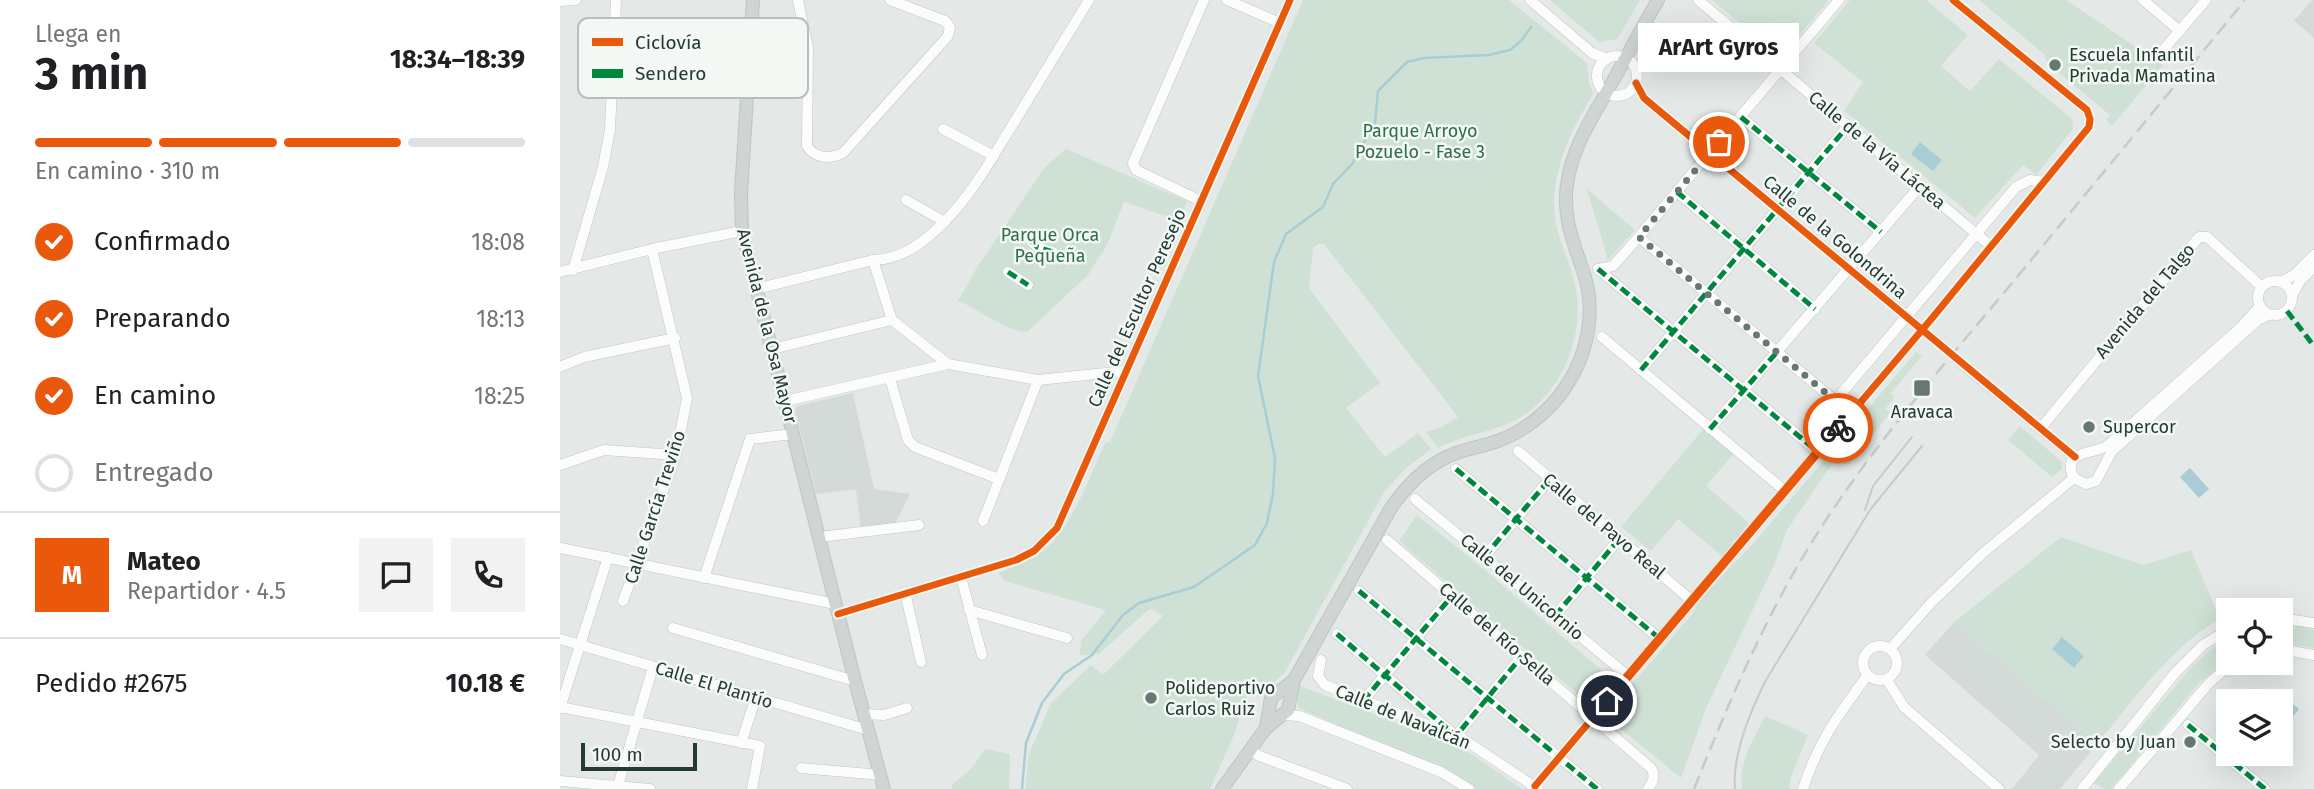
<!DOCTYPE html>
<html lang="es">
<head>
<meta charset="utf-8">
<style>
  body { margin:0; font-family:"Fira Sans",sans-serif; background:#f2f2f2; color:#202124; height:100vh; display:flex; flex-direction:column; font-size:26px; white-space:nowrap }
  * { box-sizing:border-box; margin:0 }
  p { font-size:23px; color:#757577 }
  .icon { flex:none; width:38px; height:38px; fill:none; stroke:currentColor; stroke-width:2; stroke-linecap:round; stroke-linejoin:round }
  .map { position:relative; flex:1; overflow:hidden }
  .panel { display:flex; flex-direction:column; background:#fff; width:560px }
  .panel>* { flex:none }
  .buttons { position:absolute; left:1656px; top:598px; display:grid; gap:14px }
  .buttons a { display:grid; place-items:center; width:77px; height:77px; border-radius:0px; background:#fff; box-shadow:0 7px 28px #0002; font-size:35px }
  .scale { position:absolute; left:21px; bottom:18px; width:116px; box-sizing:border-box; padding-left:7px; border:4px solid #243b35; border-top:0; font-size:19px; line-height:24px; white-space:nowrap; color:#243b35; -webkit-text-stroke:5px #f3f8f5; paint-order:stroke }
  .pin { position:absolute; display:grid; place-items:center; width:60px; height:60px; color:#fff; margin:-30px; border:4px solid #fff; border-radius:50%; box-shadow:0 2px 7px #0007 }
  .courier { position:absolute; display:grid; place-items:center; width:70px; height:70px; margin:-35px; border:5px solid #ea580c; border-radius:50%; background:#fff; color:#222; box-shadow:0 2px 9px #0007 }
  .bubble { position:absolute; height:49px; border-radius:0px; background:#fff; box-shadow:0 7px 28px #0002; font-size:23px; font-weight:700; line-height:49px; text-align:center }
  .overview em { font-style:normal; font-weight:700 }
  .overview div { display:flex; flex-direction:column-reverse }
  .overview { display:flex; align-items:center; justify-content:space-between; height:119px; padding:0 35px }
  h1 { font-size:46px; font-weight:700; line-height:52px }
  .bar { display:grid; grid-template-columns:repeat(4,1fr); gap:10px 7px; align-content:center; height:84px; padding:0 35px }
  .bar i { height:9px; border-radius:5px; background:#e0e0e0 }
  .bar .current { background:#ea580c }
  .bar p { grid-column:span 4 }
  .line { display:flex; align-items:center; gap:18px; padding:0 35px; border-top:2px solid #e0e0e0 }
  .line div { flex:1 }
  .round { display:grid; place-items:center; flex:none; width:74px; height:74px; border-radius:0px; background:#f2f2f2 }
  ol { padding:0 35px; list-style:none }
  li { display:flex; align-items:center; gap:21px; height:77px }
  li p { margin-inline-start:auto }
  li .icon { padding:7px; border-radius:50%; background:#ea580c; color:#fff; stroke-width:4 }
  li:last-child { color:#757577 }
  li i { width:38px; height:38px; border:4px solid #e0e0e0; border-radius:50% }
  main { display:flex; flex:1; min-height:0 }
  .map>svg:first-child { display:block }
  .built { fill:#d3dad7 }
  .green { fill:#cfe1d5 }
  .water { fill:#a8cdd4 }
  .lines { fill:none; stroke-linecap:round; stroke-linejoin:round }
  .stream { stroke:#a8cdd4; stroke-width:2.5 }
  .minor-tunnel { stroke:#bec6c3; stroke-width:10; stroke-dasharray:10 5; stroke-linecap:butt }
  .minor-casing { stroke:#c1c6c4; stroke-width:11 }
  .major-casing { stroke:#bdc5c2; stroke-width:14 }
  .minor { stroke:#fbfcfb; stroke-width:10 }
  .major { stroke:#cfd5d3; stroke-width:12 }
  .tram { stroke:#c7cac9; stroke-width:2 }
  .rail { stroke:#c7cac9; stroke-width:2.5; stroke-dasharray:14 7; stroke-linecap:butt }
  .quiet { stroke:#00873e; stroke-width:5; stroke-dasharray:10 5; stroke-linecap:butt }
  .cycleway-casing { stroke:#f3f8f5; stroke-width:11 }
  .cycleway { stroke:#e8590c; stroke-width:7 }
  .done { stroke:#677873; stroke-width:7; stroke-dasharray:0 12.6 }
  .route { stroke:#ea580c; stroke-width:9 }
  .poi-dot { fill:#677873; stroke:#f3f8f5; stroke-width:2.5 }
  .labels { text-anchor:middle; stroke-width:5; stroke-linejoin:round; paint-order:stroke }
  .poi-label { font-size:18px; fill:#243b35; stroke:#f3f8f5; text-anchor:start }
  .park-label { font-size:18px; fill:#316e4a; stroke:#f3f8f5 }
  .street-label { font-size:18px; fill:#243b35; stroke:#f3f8f5 }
  .key { fill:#f3f8f5; stroke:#b5bfbb; stroke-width:2 }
  .key-label { font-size:19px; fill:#243b35 }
</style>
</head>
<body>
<main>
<section class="panel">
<div class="overview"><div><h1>3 min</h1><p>Llega en</p></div><em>18:34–18:39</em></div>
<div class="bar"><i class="current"></i><i class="current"></i><i class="current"></i><i></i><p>En camino · 310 m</p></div>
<ol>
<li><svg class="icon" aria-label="check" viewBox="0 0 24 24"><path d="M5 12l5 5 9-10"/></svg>Confirmado<p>18:08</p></li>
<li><svg class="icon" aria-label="check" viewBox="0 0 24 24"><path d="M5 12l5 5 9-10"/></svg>Preparando<p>18:13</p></li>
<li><svg class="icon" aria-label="check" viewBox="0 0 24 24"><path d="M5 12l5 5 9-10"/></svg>En camino<p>18:25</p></li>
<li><i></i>Entregado</li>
</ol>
<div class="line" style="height:126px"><b class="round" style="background:#ea580c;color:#fff">M</b><div><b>Mateo</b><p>Repartidor · 4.5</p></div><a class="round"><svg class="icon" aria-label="chat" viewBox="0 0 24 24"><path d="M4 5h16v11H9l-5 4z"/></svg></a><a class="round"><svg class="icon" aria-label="phone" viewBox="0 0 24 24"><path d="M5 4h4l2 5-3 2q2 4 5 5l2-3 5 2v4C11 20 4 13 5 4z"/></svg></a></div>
<div class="line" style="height:91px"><div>Pedido #2675</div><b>10.18 €</b></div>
</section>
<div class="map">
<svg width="1754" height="789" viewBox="0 0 1754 789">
  <rect width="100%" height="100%" fill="#e4e9e7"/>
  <g class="built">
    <polygon points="1752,0 1754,0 1754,38 1734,21"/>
    <polygon points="293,393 314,489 350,494 335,524 301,529 296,489 256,494 235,410 237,406"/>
    <polygon points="1394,622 1537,744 1500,789 1452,789 1479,755 1365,655"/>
  </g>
  <g class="green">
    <path d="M743,0H949L1027,63L1029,83L1033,94C1011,130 994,165 994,208C995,234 1008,256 1014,280C1026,326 1008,380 971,410C944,432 909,432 878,448L866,432L882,427L898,417L764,244H758L753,248L749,288L820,383L786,408L825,457L858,433L871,449L846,468L824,492L725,672L699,697L688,689L674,735L650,789H466L468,756L491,703L531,665L543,675L603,616L592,609L587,611L539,654L520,655L521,641L546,610L445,581L438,573C457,566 477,559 491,544C516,517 530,476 545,443L550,442Z"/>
    <polygon points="990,0 1080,0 1057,39 1039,42"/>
    <polygon points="1152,0 1269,0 1221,57"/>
    <polygon points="1290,0 1366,0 1408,35 1381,66 1410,91 1439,59 1512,119 1513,129 1476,175 1463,165 1415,218 1284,111 1303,82 1254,43"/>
    <polygon points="1419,0 1506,0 1603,65 1552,126 1546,120 1550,115 1488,64 1484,54"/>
    <path d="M506,149L627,201L620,221L564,202L548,243L528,275L467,332C443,330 421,310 398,301L416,269L485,167Z"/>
    <polygon points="1027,189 1075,230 1048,260"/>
    <polygon points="1356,352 1362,356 1331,393 1335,397 1325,409 1330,413 1289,464 1272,464 1227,530 1215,563 1147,706 1121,778 1045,716 1133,613 1139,600 1191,546"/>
    <polygon points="1460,426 1502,462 1502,469 1492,477 1448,440"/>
    <polygon points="1145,427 1175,452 1146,486 1189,523 1162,556 1118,519 1091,551 1061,527"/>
    <polygon points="857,515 919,565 1052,679 1030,705 839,541"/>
    <path d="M1501,537L1583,565L1631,550L1660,619C1609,648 1574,700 1537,744L1394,622Z"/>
    <polygon points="1720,626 1742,626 1754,630 1754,648 1720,643"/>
    <polygon points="1668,639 1668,660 1640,682 1551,789 1545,789 1534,783 1633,665 1653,648"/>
    <path d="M740,686L901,747L962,789H917L890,771L829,748L747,712L739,708C736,699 734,692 740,686Z"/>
    <path d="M1205,716L1248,735L1231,777L1229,789H1182C1178,763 1194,738 1205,716Z"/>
    <polygon points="425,749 450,754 449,789 392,789 392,785 412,768"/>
  </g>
  <g class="water">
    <polygon points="1360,142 1382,160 1373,171 1351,154"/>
    <polygon points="1630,468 1649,489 1639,498 1620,477"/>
    <polygon points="1502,637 1524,656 1514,668 1492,649"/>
    <polygon points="1727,699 1739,709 1721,731 1720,707"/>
  </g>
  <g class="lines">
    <polyline class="stream" points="462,789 466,743 482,703 504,674 532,655 563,615 579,603 634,587 695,545 707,523 713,494 715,458 698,376 714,262 726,234 763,207 773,184 792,164 815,123 818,91 847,62 864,58 929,55 950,50 961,41 971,27"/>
    <polyline class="minor-tunnel" points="1383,347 1401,363"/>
    <defs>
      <g id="minor">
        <path d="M238,0L248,48L247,146C255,159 270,159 283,153L388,36L390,27L385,21L330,0"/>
        <polyline points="667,0 720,23"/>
        <polyline points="970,0 1032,53 1047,59"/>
        <polyline points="1138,0 1432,247"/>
        <polyline points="1583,0 1620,31"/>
        <polyline points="0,1 16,0"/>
        <polyline points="1604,49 1646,0"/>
        <circle cx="1057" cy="76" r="20"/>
        <polyline points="1076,83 1084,98 1097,109 1383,347"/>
        <polyline points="1181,117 1321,232"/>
        <polyline points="383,129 434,156"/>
        <polyline points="1117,192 1255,309"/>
        <polyline points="346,200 385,222"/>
        <polyline points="641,201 576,170 573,163 644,0"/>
        <polyline points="1079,237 1290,413"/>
        <polyline points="471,241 477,247 493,252"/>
        <polyline points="313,260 332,320 388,364 478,380 565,371"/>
        <polyline points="1038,269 1053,266 1070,247 1279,0"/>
        <polyline points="1038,269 1258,452"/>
        <polyline points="13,270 43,167 50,130 56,0"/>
        <polyline points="0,272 92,249 182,231"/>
        <polyline points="448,272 468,285"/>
        <circle cx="1715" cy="298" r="17"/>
        <polyline points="1721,282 1734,275 1754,255"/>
        <path d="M196,289L313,260C342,260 366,241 386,220C413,193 433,156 453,124C479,82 504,41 529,0"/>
        <polyline points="1733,294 1740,281 1754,267"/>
        <path d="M1700,306L1680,328L1547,446C1532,455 1500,450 1514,478L1526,484L1536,481L1552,451L1698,320L1709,315"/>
        <polyline points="1042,337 1225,491"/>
        <polyline points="212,349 332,320"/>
        <polyline points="1401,363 1515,457"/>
        <polyline points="0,367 24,357 115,338"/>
        <polyline points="1081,370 1288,126"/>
        <polyline points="330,379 348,440 355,447 439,479"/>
        <polyline points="225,401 388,364"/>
        <polyline points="1275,401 1456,187 1470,180 1484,182"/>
        <polyline points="1150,429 1360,186"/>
        <polyline points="1480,429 1639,237 1647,237 1702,287"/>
        <polyline points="958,451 1132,601"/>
        <polyline points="0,465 44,450 116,455"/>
        <polyline points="896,469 1100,639"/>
        <polyline points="855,499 1068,676"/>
        <polyline points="423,521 478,380"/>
        <polyline points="260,537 359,525"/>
        <path d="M827,540L1091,768C1096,776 1093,782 1088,789"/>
        <polyline points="0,548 275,604"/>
        <polyline points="924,557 989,480"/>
        <polyline points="401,577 422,655"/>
        <polyline points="144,578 190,439 233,434"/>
        <polyline points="799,591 1037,789"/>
        <polyline points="345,592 361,662"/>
        <polyline points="63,601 116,455 127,398 92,249"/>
        <polyline points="409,610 507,638"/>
        <polyline points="278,614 456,560 474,551 497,528 730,0"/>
        <polyline points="995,616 1059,539"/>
        <polyline points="1720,618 1754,623"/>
        <polyline points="113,628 295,681"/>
        <polyline points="777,634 896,736 962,656"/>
        <polyline points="0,639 308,730"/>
        <circle cx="1320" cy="663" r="17"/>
        <polyline points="1330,649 1371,603 1423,553 1514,478"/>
        <polyline points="1720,649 1754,655"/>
        <polyline points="761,660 758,676 765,685 903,739 978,789"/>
        <polyline points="1327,680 1344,707 1439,789"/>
        <polyline points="803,701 892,596"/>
        <polyline points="0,707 200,746 192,789"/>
        <polyline points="0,708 48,557"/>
        <polyline points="304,714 324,715 347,708"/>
        <polyline points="724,715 739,716 881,772 909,789"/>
        <polyline points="1628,725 1705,789"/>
        <polyline points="181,743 196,697"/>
        <polyline points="691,748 697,755 787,789"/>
        <polyline points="241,768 321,775"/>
        <polyline points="0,781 90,789"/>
        <polyline points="975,786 1373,317 1529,127 1530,119 1527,110 1393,0"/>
        <polyline points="57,789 93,667"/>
        <path d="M1243,789C1258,742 1278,715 1307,676"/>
        <polyline points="1522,789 1615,673 1643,645 1668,630"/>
        <polyline points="1559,789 1650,682 1673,663"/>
      </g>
      <g id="major">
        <polyline points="193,0 181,193 182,231 295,681 324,789"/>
        <polyline points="706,728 711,698 734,680"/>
        <path d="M662,789L706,728L728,710L734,680L831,508C846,486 864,467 889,456C904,449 920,447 935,442C962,433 989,412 1005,388C1027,356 1036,314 1025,277C1015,246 1002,218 1007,185C1011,151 1030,121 1046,93C1064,62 1080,31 1098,0"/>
      </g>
    </defs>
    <use href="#minor" class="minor-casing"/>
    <use href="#major" class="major-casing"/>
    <use href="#minor" class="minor"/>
    <use href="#major" class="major"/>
    <g class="tram">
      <polyline points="1305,510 1313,486 1352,437"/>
      <path d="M1175,789C1172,756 1191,710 1206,680L1310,510L1362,446"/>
    </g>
    <path class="rail" d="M1134,789C1167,707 1201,626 1247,550C1303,458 1374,376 1443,294C1524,196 1605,98 1685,0"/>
    <g class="quiet">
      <polyline points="1181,117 1321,232"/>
      <polyline points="1117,192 1255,309"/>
      <polyline points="471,241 477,247 493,252"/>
      <polyline points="1038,269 1258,452"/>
      <polyline points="448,272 468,285"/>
      <polyline points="1727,311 1754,346"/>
      <polyline points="1081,370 1288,126"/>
      <polyline points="1150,429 1217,352"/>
      <polyline points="896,469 1100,639"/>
      <polyline points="924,557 989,480"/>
      <polyline points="799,591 1037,789"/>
      <polyline points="995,616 1059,539"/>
      <polyline points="777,634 896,736 962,656"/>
      <polyline points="803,701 892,596"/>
      <polyline points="1628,725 1705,789"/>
    </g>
    <defs>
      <g id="cycleway">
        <polyline points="1076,83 1084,98 1097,109 1515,457"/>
        <polyline points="278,614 456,560 474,551 497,528 730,0"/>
        <polyline points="975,786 1373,317 1529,127 1530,119 1527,110 1393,0"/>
      </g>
    </defs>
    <use href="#cycleway" class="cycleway-casing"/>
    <use href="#cycleway" class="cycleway"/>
  </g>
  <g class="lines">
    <polyline class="done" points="1159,142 1079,237 1290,413 1278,428"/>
    <polyline class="route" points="1047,701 1278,428"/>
  </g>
  <g class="poi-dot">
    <circle cx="1495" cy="65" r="7"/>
    <rect x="1353" y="379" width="18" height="18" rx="3.5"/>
    <circle cx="1529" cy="427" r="7"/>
    <circle cx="591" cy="698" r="7"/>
    <circle cx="1630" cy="742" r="7"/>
  </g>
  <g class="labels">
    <g class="poi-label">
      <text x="1509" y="61">Escuela Infantil<tspan x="1509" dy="21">Privada Mamatina</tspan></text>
      <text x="1362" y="418" text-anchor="middle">Aravaca</text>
      <text x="1543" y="433">Supercor</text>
      <text x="605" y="694">Polideportivo<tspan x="605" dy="21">Carlos Ruiz</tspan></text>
      <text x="1616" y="748" text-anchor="end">Selecto by Juan</text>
    </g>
    <g class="park-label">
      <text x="860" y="137">Parque Arroyo<tspan x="860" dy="21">Pozuelo - Fase 3</tspan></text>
      <text x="490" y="241">Parque Orca<tspan x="490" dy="21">Pequeña</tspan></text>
    </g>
    <g class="street-label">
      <text transform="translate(1317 150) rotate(40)" y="6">Calle de la Vía Láctea</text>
      <text transform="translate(1275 237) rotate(40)" y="6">Calle de la Golondrina</text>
      <text transform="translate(1585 301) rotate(-50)" y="6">Avenida del Talgo</text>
      <text transform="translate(577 308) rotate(-66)" y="6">Calle del Escultor Peresejo</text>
      <text transform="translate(207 326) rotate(76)" y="6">Avenida de la Osa Mayor</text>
      <text transform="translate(95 507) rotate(-72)" y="6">Calle García Treviño</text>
      <text transform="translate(1044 526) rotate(40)" y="6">Calle del Pavo Real</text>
      <text transform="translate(962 587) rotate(40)" y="6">Calle del Unicornio</text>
      <text transform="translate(937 634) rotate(41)" y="6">Calle del Río Sella</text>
      <text transform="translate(154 685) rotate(17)" y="6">Calle El Plantío</text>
      <text transform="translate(843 717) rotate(22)" y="6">Calle de Navalcán</text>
    </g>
  </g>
  <rect x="18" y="18" width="230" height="80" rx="10" class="key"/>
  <rect x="32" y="38" width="31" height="8" fill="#e8590c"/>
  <rect x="32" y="69" width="31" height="9" fill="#00873e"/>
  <g class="key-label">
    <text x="75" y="49">Ciclovía</text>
    <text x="75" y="80">Sendero</text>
  </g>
</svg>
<div class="buttons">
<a><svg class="icon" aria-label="locate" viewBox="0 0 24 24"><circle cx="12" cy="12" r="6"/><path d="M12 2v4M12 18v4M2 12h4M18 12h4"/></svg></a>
<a><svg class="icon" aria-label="layers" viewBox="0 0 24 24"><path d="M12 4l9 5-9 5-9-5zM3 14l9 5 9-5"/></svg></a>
</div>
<div class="scale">100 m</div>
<div class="pin" style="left:1159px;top:142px;background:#ea580c"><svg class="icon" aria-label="bag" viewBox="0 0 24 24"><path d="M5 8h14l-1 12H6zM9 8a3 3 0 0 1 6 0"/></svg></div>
<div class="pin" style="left:1047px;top:701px;background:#1f2937"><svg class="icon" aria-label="home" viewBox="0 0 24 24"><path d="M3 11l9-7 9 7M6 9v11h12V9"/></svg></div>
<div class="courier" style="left:1278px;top:428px"><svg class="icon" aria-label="bike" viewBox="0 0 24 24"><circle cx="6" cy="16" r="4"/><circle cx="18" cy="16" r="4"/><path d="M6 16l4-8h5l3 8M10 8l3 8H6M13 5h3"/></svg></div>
<div class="bubble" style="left:1078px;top:23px;width:161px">ArArt Gyros</div>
</div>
</main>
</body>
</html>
